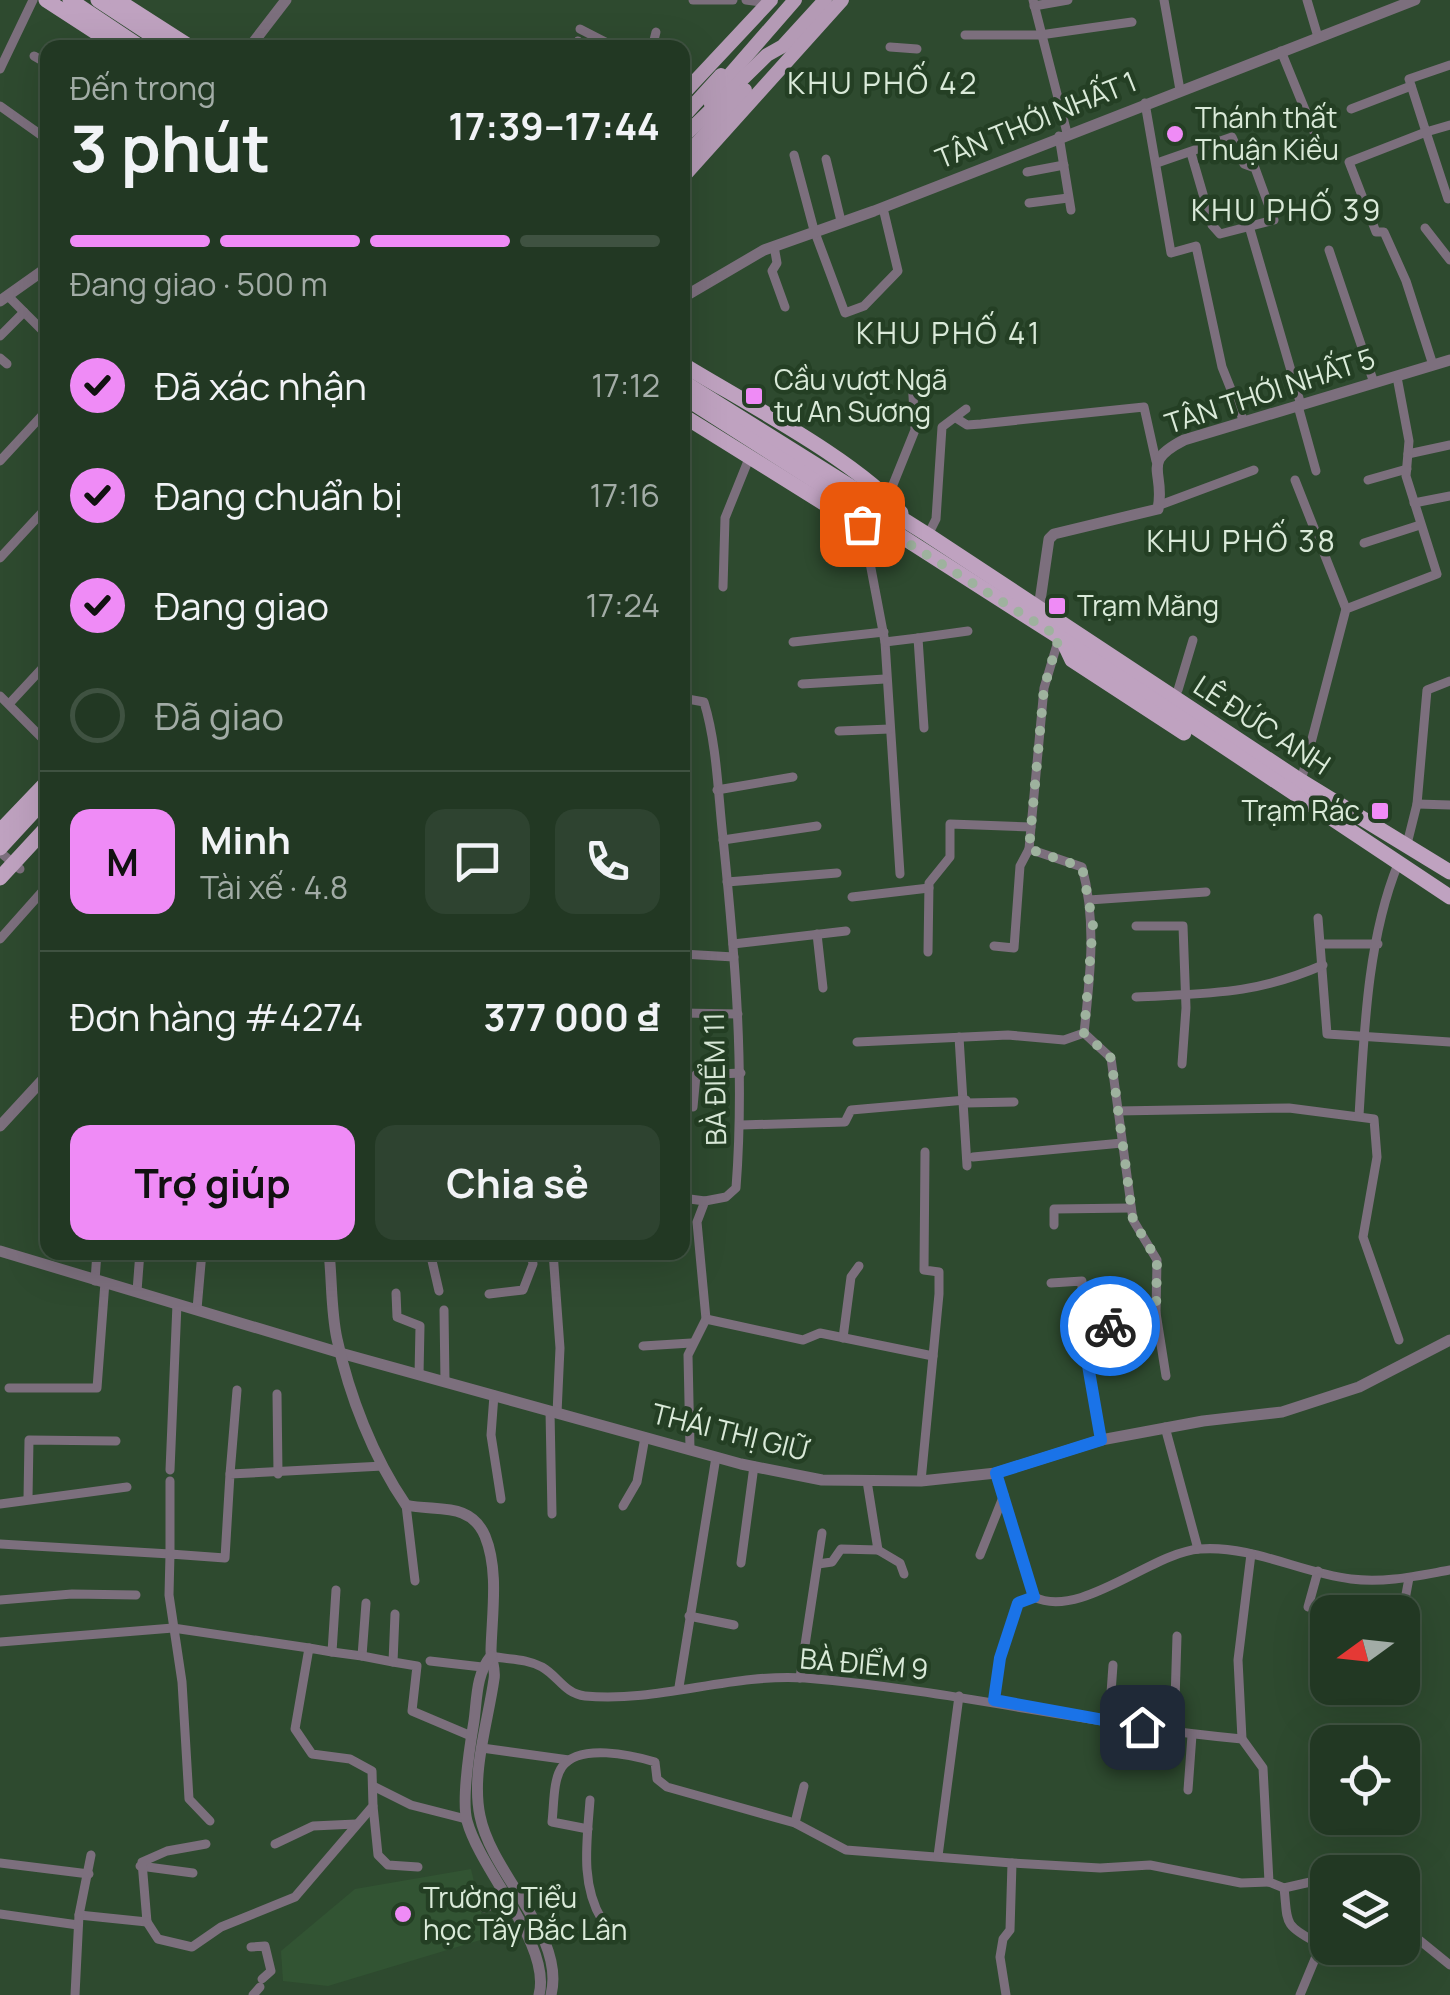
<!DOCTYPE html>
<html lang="vi">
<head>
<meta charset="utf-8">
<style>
  body { margin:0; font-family:Manrope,sans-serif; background:#2e4330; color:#f1f3f6; height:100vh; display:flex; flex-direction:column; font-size:38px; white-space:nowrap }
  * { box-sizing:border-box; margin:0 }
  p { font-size:32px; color:#a2aca6 }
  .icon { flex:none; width:55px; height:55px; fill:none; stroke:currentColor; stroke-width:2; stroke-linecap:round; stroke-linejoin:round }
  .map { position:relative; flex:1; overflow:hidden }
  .side { position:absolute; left:40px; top:40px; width:650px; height:1220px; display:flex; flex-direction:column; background:#223823; border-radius:20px; box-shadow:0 10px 40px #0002,0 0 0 2px #3f5241 }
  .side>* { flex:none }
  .needle { width:65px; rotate:255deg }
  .tools { position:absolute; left:1310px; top:1595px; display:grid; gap:20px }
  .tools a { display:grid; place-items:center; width:110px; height:110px; border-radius:20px; background:#223823; box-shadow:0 10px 40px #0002,0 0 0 2px #3f5241; font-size:50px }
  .pin { position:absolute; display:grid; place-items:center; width:85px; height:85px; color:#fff; margin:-42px; border-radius:20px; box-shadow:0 5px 15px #0006 }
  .courier { position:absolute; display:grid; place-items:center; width:100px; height:100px; margin:-50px; border:8px solid #1a73e8; border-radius:50%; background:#fff; color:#222; box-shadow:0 2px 12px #0007 }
  .headline em { font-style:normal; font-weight:700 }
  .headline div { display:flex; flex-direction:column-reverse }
  .headline { display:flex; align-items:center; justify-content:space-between; height:170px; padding:0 30px }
  h1 { font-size:65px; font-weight:700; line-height:75px }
  .bar { display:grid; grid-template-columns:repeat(4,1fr); gap:15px 10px; align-content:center; height:120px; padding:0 30px }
  .bar i { height:12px; border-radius:8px; background:#3f5241 }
  .bar .active { background:#ef8bf6 }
  .bar p { grid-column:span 4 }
  .line { display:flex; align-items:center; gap:25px; padding:0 30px; border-top:2px solid #3f5241 }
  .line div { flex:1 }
  .round { display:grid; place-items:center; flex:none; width:105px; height:105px; border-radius:20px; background:#2e4330 }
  ol { padding:0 30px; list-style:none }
  li { display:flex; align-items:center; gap:30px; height:110px }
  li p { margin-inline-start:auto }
  li .icon { padding:10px; border-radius:50%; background:#ef8bf6; color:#111; stroke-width:4 }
  li:last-child { color:#a2aca6 }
  li i { width:55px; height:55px; border:5px solid #3f5241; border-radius:50% }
  .button { display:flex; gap:20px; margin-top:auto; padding:20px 30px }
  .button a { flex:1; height:115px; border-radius:20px; background:#ef8bf6; color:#111; font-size:40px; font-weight:700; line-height:115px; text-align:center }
  .button a+a { background:#2e4330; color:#f1f3f6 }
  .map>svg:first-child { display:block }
  .built { fill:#325433 }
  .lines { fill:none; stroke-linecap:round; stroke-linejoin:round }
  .minor { stroke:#7c6f7d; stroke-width:9 }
  .tertiary { stroke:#7c6f7d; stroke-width:11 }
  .primary { stroke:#b49ab5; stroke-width:14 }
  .trunk { stroke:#bfa2c0; stroke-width:15 }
  .done { stroke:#9eb29e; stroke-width:10; stroke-dasharray:0 18 }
  .route { stroke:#1a73e8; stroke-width:12 }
  .poi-dot { fill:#ef8bf6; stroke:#243f24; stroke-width:4 }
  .labels { text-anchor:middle; stroke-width:9; stroke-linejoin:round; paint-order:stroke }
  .poi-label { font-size:28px; fill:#daead9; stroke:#243f24; text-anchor:start }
  .street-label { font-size:28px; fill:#daead9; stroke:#243f24 }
  .neighbourhood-label { font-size:30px; letter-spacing:2.5px; fill:#daead9; stroke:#243f24 }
</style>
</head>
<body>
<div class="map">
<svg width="1450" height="1995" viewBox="0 0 1450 1995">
  <rect width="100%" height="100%" fill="#2e4a2f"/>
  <polygon class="built" points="471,1869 487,1938 328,1986 283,1981 281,1951 355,1889"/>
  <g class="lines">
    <g class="minor">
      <polyline points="693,0 733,0"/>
      <polyline points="746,0 767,3"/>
      <polyline points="1033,0 1067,133"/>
      <polyline points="1164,0 1180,90"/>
      <polyline points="1307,0 1318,37"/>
      <polyline points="1034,6 1068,0"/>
      <polyline points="580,29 617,48"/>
      <polyline points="965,35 1040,35 1132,22"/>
      <polyline points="890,47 917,49"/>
      <polyline points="349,48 351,44"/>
      <polyline points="573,48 578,41"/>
      <polyline points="652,48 656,32"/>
      <polyline points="1281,51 1314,132"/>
      <polyline points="34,56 48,64"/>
      <polyline points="1450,65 1409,79 1426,132 1450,125"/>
      <polyline points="0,69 33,0"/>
      <polyline points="1145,103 1171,253 1196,246 1222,367 1244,422"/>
      <polyline points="0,106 48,140"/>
      <polyline points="1351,109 1411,86"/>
      <polyline points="1059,136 1071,210"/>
      <polyline points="794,155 814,230 845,313 864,306 898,271 883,208"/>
      <polyline points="826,159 841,221"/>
      <polyline points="1157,163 1232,137 1244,164 1255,168 1274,220 1220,234 1212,225 1191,153"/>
      <polyline points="1027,172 1064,165"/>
      <polyline points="1029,203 1068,198"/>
      <polyline points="1249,226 1301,405"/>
      <polyline points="1425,228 1450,260"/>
      <polyline points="774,246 777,263 772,271 785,307"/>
      <polyline points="1329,250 1374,383"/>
      <polyline points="9,297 48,336"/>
      <polyline points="0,336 24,312"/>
      <polyline points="0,358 7,364"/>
      <polyline points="1433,365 1406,281 1384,232 1376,232 1349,162 1426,132 1448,199"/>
      <polyline points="1298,406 1316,471"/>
      <polyline points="956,418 967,425 981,424 1144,407 1156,461"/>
      <polyline points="1408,454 1450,445"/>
      <polyline points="0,461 48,409"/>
      <polyline points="1295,480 1346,609"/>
      <polyline points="1368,480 1407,469"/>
      <polyline points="888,497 915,430 912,379"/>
      <polyline points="1414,503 1450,496"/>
      <polyline points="1160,505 1254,470"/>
      <polyline points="868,528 866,542 885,642 900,874"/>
      <polyline points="928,535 936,519 942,427 966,409"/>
      <polyline points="1364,543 1420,525"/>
      <polyline points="0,558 48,506"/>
      <polyline points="723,587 725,518 750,456"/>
      <polyline points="918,638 968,631"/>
      <path d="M1059,638L1044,688L1029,849L1082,867C1097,922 1090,977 1084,1033L1111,1058L1133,1220L1157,1260L1156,1313L1166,1376"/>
      <polyline points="793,642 884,632"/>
      <polyline points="885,642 918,638 924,728"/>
      <polyline points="802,684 885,679"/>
      <polyline points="1178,690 1193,640"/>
      <polyline points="0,696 48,744"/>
      <path d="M682,698L704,702C717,744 718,794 723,838C735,955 745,1071 736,1188L726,1197L705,1201L697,1222L706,1319L688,1355L690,1449"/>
      <polyline points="9,704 48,662"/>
      <polyline points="839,731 890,729"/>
      <polyline points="1301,781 1346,609 1437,574 1406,476 1409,441 1397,377"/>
      <polyline points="717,790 793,777"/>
      <polyline points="1417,804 1450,805"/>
      <polyline points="723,840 817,826"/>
      <polyline points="1407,844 1417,804 1427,690 1450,681"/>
      <polyline points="0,852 20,869"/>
      <polyline points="727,882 837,873"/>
      <polyline points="852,897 929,888"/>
      <polyline points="1089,900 1206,892"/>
      <polyline points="1318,918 1327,1034 1450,1042"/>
      <polyline points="1136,926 1183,926 1186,1008 1182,1064"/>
      <polyline points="817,934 823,988"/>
      <polyline points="0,939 48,885"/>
      <polyline points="733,944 846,931"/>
      <polyline points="1323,944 1378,944"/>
      <polyline points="43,946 48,951"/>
      <polyline points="994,946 1014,948 1020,866 1029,849"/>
      <polyline points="928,952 929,883 950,857 950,824 1031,827"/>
      <polyline points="682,954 734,957"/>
      <path d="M1136,997C1209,993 1254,995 1323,965"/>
      <polyline points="682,1013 738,1014"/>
      <polyline points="959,1037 967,1166"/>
      <polyline points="857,1042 1008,1035 1064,1040 1084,1033"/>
      <polyline points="966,1103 1014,1102"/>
      <polyline points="693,1107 696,1075 741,1073"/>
      <polyline points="1118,1111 1289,1108 1374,1119 1377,1157 1363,1237 1399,1340"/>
      <path d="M1359,1116C1364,1034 1367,940 1398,864"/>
      <polyline points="741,1125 845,1122 851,1110 966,1100"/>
      <polyline points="973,1157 1122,1143"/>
      <polyline points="682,1198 705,1201"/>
      <polyline points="1054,1225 1054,1209 1131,1208"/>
      <polyline points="430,1252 439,1291"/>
      <polyline points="553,1252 560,1348 557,1413"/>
      <polyline points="95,1281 97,1252"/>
      <polyline points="1051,1283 1082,1281 1082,1331 1101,1440"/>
      <polyline points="137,1291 140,1252"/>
      <polyline points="396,1293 397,1317 420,1326 419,1375"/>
      <polyline points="489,1294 523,1290 533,1264 531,1252"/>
      <polyline points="197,1309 202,1252"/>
      <polyline points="444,1310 445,1382"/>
      <polyline points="706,1319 803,1340 820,1333 933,1356"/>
      <polyline points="1082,1331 1144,1323 1156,1313"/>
      <polyline points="843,1338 851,1277 859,1266"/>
      <polyline points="643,1346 691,1343"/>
      <polyline points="9,1388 97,1388 105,1282"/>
      <polyline points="277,1394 278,1474"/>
      <polyline points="494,1395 491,1435 501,1499"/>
      <polyline points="550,1411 552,1514"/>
      <polyline points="1165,1427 1198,1549"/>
      <polyline points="170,1470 177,1304"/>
      <path d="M996,1473L1034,1597C1081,1620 1152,1552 1200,1549C1252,1545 1301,1573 1351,1579C1386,1583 1416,1576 1450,1570"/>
      <polyline points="230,1474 237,1390"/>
      <polyline points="921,1481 939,1294 939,1272 924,1270 925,1152"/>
      <polyline points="28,1498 29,1440 116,1441"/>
      <polyline points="0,1504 127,1487"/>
      <polyline points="406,1505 415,1581"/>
      <polyline points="623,1506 637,1482 645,1437"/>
      <polyline points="0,1544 170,1554 170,1481"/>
      <polyline points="878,1550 900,1563 904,1574"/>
      <path d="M1251,1554L1238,1660L1242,1739L1263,1768L1269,1882L1284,1888C1288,1921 1282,1924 1314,1941L1317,1954L1300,1995"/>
      <polyline points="980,1555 1004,1495"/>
      <polyline points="741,1563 754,1466"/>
      <polyline points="818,1564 832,1562 841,1549 878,1550 867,1481"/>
      <polyline points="0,1600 72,1594 136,1595"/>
      <polyline points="1308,1607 1318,1571"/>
      <polyline points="395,1614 393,1662 417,1666 412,1711 471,1736"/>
      <polyline points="689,1616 734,1625"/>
      <polyline points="1402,1616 1409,1578"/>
      <polyline points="0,1642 173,1628 309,1648"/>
      <polyline points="332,1652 362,1656 366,1603"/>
      <polyline points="362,1656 393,1662"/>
      <path d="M491,1656C509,1660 525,1658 542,1667C558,1676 565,1694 585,1696C658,1703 731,1673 805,1678C952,1690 1096,1726 1242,1739"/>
      <polyline points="430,1661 482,1667"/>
      <polyline points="800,1678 822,1533"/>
      <polyline points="679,1687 716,1457"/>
      <polyline points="994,1700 1000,1658 1018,1603 1034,1597"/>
      <polyline points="1109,1721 1113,1665"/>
      <polyline points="1174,1733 1177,1636"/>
      <polyline points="482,1748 569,1760"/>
      <polyline points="375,1787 411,1805 466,1819"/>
      <polyline points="1188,1790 1192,1735"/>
      <path d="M590,1800C587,1841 580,1884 602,1920"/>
      <polyline points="373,1806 378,1855 388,1865 418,1867"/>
      <polyline points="210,1821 189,1799 182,1682 169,1595 170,1554 225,1558 230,1474 383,1466"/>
      <polyline points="795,1823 804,1786"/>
      <path d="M588,1829L552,1822C554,1806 553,1779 562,1767C579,1743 632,1755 655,1762L657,1779L667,1787L795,1823L846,1850L1012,1863L1010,1930L1003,1939L1000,1957L1006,1995"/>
      <polyline points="275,1844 313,1826 356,1824"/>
      <polyline points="938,1856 959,1696"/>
      <polyline points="0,1863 89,1874"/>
      <polyline points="1012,1863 1100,1868 1150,1865 1241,1883 1269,1882"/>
      <polyline points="140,1866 193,1873"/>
      <polyline points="1343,1872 1359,1868 1364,1872"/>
      <polyline points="1284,1888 1328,1878"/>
      <polyline points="484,1908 505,1901"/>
      <polyline points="0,1914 78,1925"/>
      <polyline points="79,1915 147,1922 142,1862 167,1851 206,1844"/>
      <polyline points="147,1922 158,1939 192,1947 221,1927 295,1897 373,1806 372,1771 350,1759 312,1754 295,1729 309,1648 332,1652 336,1590"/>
      <polyline points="1402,1926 1450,1965"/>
      <polyline points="251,1947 265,1946 271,1971 262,1979"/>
      <polyline points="75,1995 79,1915 91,1855"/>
      <polyline points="253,1995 260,1987"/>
    </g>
    <g class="tertiary">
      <polyline points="249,48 286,0"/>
      <polyline points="682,298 764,250 874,211 1415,0"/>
      <polyline points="0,301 48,267"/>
      <path d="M1039,608L1049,539L1054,534L1158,509C1166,471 1139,463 1184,440L1450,360"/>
      <polyline points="0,1126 48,1074"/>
      <polyline points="0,1251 344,1354 741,1464 822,1480 921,1481 996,1473 1101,1440 1203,1421 1282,1412 1359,1387 1450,1340"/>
      <path d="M329,1252C332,1280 331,1312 337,1339C349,1395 373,1457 406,1505C436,1512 470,1501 485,1536C499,1570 492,1613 491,1650C491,1660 496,1669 494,1679C488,1722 471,1773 480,1816C492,1876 566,1935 551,1995"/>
      <path d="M491,1656C476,1674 477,1699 474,1721C470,1745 461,1799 467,1821C481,1872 552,1945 539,1995"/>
    </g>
    <g class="primary">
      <polyline points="682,95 771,0"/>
      <polyline points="711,104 726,79 795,0"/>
      <polyline points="682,118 721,75"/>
      <polyline points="682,138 767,55 783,46 825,0"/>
      <polyline points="682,160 745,90"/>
      <polyline points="682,178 842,0"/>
    </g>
    <g class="trunk">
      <polyline points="46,0 120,48"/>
      <polyline points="70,0 142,48"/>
      <polyline points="98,0 171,48"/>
      <polyline points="117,0 192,48"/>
      <path d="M682,364C742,401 860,462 901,513"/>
      <polyline points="682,381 928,535 1301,781 1450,872"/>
      <polyline points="682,396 1059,637 1450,897"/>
      <polyline points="682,415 825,504 881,532"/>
      <polyline points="1064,643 1072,660 1184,733"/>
      <polyline points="0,831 48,781"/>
      <polyline points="0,848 48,796"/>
      <polyline points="0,878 48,826"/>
    </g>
  </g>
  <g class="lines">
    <polyline class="done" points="862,524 898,537 1059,637 1044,688 1029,849 1082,867 1093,924 1084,1033 1111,1058 1133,1220 1157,1260 1156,1313 1144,1323 1110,1326"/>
    <polyline class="route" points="1110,1326 1082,1331 1101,1440 996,1473 1034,1597 1018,1603 1000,1658 994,1700 1142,1727"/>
  </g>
  <g class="poi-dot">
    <circle cx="1175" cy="134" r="10"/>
    <rect x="744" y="386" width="20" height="20" rx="5"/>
    <rect x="1047" y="596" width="20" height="20" rx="5"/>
    <rect x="1370" y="801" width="20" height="20" rx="5"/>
    <circle cx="403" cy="1914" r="10"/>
  </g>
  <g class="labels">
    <g class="poi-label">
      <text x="1195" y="128">Thánh thất<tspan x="1195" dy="32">Thuận Kiều</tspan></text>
      <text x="774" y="390">Cầu vượt Ngã<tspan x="774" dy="32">tư An Sương</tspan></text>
      <text x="1077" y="616">Trạm Măng</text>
      <text x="1360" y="821" text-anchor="end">Trạm Rác</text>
      <text x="423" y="1908">Trường Tiểu<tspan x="423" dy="32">học Tây Bắc Lân</tspan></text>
    </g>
    <g class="street-label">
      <text transform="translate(1036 120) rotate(-22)" y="10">TÂN THỚI NHẤT 1</text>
      <text transform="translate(1270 391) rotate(-18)" y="10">TÂN THỚI NHẤT 5</text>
      <text transform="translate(1262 725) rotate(33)" y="10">LÊ ĐỨC ANH</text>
      <text transform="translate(715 1079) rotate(-91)" y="10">BÀ ĐIỂM 11</text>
      <text transform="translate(730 1432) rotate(14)" y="10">THÁI THỊ GIỮ</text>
      <text transform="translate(864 1664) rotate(5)" y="10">BÀ ĐIỂM 9</text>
    </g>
    <g class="neighbourhood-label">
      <text x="883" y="94">KHU PHỐ 42</text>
      <text x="1287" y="221">KHU PHỐ 39</text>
      <text x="949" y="344">KHU PHỐ 41</text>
      <text x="1242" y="552">KHU PHỐ 38</text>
    </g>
  </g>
</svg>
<div class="tools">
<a><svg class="needle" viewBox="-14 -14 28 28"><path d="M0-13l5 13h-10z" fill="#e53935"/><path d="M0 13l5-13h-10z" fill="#a2aca6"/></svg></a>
<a><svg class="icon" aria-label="locate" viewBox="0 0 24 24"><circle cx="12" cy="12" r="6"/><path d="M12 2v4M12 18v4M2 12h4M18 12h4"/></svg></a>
<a><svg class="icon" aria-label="layers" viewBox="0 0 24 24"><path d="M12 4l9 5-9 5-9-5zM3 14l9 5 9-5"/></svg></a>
</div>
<div class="pin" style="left:862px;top:524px;background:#ea580c"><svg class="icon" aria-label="bag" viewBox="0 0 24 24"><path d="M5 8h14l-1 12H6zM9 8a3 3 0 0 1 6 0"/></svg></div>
<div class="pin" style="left:1142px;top:1727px;background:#1f2937"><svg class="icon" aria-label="home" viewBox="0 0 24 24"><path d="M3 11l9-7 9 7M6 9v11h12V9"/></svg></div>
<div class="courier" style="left:1110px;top:1326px"><svg class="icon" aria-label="bike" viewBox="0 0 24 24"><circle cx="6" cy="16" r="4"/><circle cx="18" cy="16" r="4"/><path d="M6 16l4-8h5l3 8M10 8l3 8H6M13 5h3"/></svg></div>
<section class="side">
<div class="headline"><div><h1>3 phút</h1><p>Đến trong</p></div><em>17:39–17:44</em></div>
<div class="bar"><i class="active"></i><i class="active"></i><i class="active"></i><i></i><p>Đang giao · 500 m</p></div>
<ol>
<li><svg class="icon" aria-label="check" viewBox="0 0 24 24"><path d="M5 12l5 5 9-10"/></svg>Đã xác nhận<p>17:12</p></li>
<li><svg class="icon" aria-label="check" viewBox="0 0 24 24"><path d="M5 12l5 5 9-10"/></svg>Đang chuẩn bị<p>17:16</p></li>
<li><svg class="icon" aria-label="check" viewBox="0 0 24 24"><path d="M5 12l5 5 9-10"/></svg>Đang giao<p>17:24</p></li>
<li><i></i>Đã giao</li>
</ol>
<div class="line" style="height:180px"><b class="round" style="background:#ef8bf6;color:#111">M</b><div><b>Minh</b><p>Tài xế · 4.8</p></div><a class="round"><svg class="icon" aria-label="chat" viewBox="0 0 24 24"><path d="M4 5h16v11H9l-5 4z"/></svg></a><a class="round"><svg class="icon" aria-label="phone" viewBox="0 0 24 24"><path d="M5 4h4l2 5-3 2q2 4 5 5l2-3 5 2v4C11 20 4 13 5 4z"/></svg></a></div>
<div class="line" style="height:130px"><div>Đơn hàng #4274</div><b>377 000 ₫</b></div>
<div class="button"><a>Trợ giúp</a><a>Chia sẻ</a></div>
</section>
</div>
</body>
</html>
